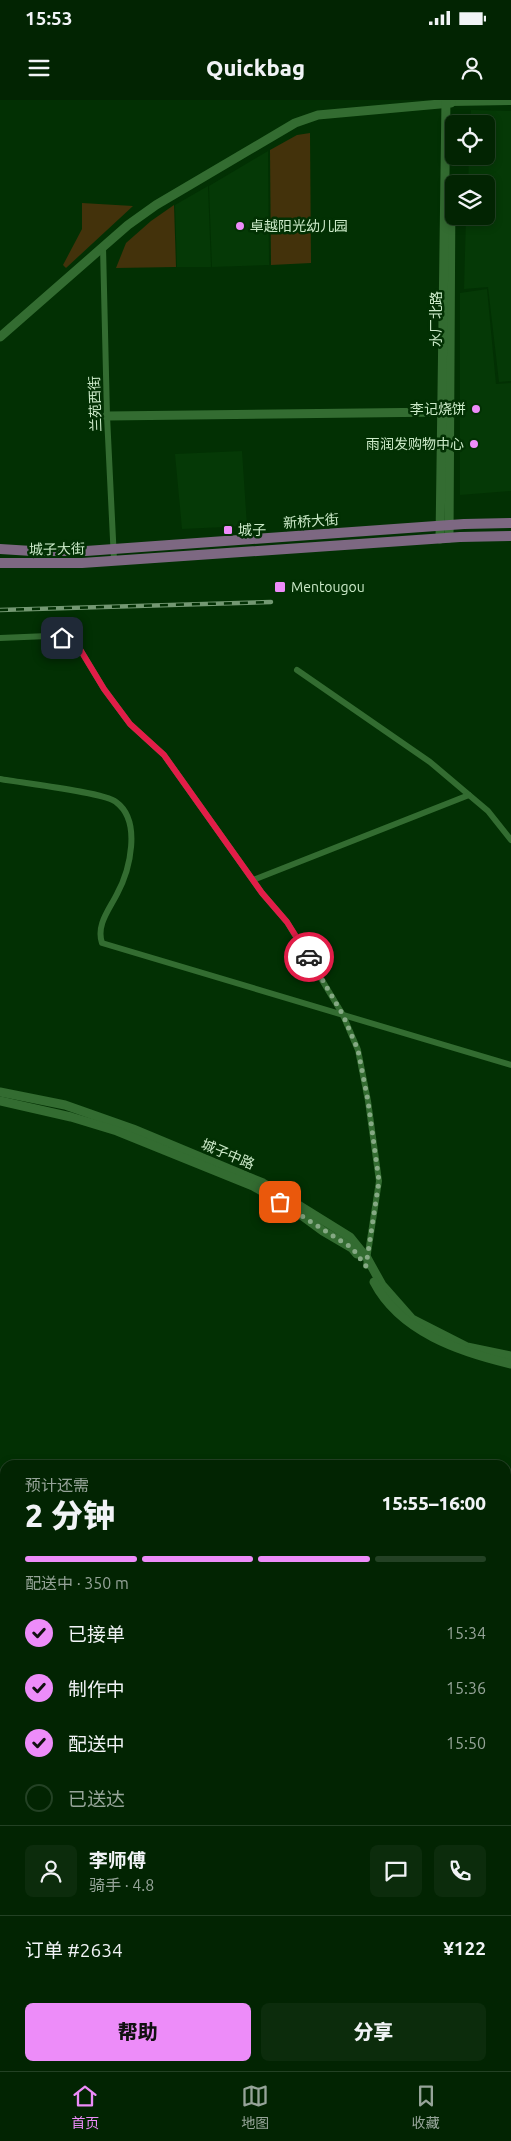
<!DOCTYPE html>
<html lang="zh">
<head>
<meta charset="utf-8">
<style>
  body { margin:0; font-family:Ubuntu,"Noto Sans SC",sans-serif; background:#0c2c0c; color:#f1f3f6; height:100vh; display:flex; flex-direction:column; font-size:19px; white-space:nowrap }
  * { box-sizing:border-box; margin:0 }
  p { font-size:16px; color:#96a499 }
  .icon { flex:none; width:28px; height:28px; fill:none; stroke:currentColor; stroke-width:2; stroke-linecap:round; stroke-linejoin:round }
  .map { position:relative; flex:1; overflow:hidden }
  .panel { position:absolute; left:0px; top:1360px; width:511px; height:611px; display:flex; flex-direction:column; background:#022402; border-radius:15px 15px 0 0; box-shadow:0 2px 8px #0003,0 0 0 1px #234124 }
  .panel>* { flex:none }
  .tools { position:absolute; left:445px; top:15px; display:grid; gap:10px }
  .tools a { display:grid; place-items:center; width:50px; height:50px; border-radius:8px; background:#022402; box-shadow:0 2px 8px #0003,0 0 0 1px #234124; font-size:25px }
  .pin { position:absolute; display:grid; place-items:center; width:42px; height:42px; color:#fff; margin:-21px; border-radius:10px; box-shadow:0 2px 8px #0006 }
  .courier { position:absolute; display:grid; place-items:center; width:50px; height:50px; margin:-25px; border:4px solid #e11d48; border-radius:50%; background:#fff; color:#222; box-shadow:0 1px 6px #0007 }
  .head em { font-style:normal; font-weight:800 }
  .head div { display:flex; flex-direction:column-reverse }
  .head { display:flex; align-items:center; justify-content:space-between; height:85px; padding:0 25px }
  h1 { font-size:32px; font-weight:800; line-height:38px }
  .bar { display:grid; grid-template-columns:repeat(4,1fr); gap:8px 5px; align-content:center; height:60px; padding:0 25px }
  .bar i { height:6px; border-radius:4px; background:#234124 }
  .bar .selected { background:#ed8cf9 }
  .bar p { grid-column:span 4 }
  .line { display:flex; align-items:center; gap:12px; padding:0 25px; border-top:1px solid #234124 }
  .line div { flex:1 }
  .round { display:grid; place-items:center; flex:none; width:52px; height:52px; border-radius:8px; background:#0c2c0c }
  ol { padding:0 25px; list-style:none }
  li { display:flex; align-items:center; gap:15px; height:55px }
  li p { margin-inline-start:auto }
  li .icon { padding:5px; border-radius:50%; background:#ed8cf9; color:#111; stroke-width:4 }
  li:last-child { color:#96a499 }
  li i { width:28px; height:28px; border:2px solid #234124; border-radius:50% }
  .button { display:flex; gap:10px; margin-top:auto; padding:10px 25px }
  .button a { flex:1; height:58px; border-radius:8px; background:#ed8cf9; color:#111; font-size:20px; font-weight:800; line-height:58px; text-align:center }
  .button a+a { background:#0c2c0c; color:#f1f3f6 }
  .status { display:flex; justify-content:space-between; align-items:center; height:35px; padding:0 25px; background:#022402; direction:ltr }
  .status svg { height:14px; fill:currentColor }
  header { display:flex; justify-content:space-between; align-items:center; height:65px; padding:0 25px; background:#022402; font-size:22px; font-weight:800 }
  .dock { display:flex; justify-content:space-around; align-items:center; height:70px; border-top:1px solid #234124; background:#022402; font-size:14px; color:#96a499 }
  .dock a { display:grid; justify-items:center; gap:2px }
  .dock .selected { color:#ed8cf9 }
  .map>svg:first-child { display:block }
  .built { fill:#053906 }
  .green { fill:#43320b }
  .lines { fill:none; stroke-linecap:round; stroke-linejoin:round }
  .street { stroke:#336c31; stroke-width:6 }
  .secondary { stroke:#336c31; stroke-width:9 }
  .primary { stroke:#7d6882; stroke-width:10 }
  .rail-casing { stroke:#739872; stroke-width:4.5 }
  .rail { stroke:#023003; stroke-width:2.5; stroke-dasharray:8; stroke-linecap:butt }
  .done { stroke:#85a984; stroke-width:5; stroke-dasharray:0 9 }
  .route { stroke:#e11d48; stroke-width:6 }
  .poi-dot { fill:#ed8cf9; stroke:#023003; stroke-width:2 }
  .labels { text-anchor:middle; stroke-width:5; stroke-linejoin:round; paint-order:stroke }
  .poi-label { font-size:14px; fill:#cceac9; stroke:#023003; text-anchor:start }
  .street-label { font-size:14px; fill:#cceac9; stroke:#023003 }
</style>
</head>
<body>
<div class="status"><b>15:53</b><svg viewBox="0 0 49 12"><path d="M0 12V9h3v3zM5 12V6h3v6zM10 12V3h3v9zM15 12V0h3v12zM26 1h20v11H26zM47 4h2v5h-2z"/></svg></div>
<header><svg class="icon" aria-label="menu" viewBox="0 0 24 24"><path d="M4 6h16M4 12h16M4 18h16"/></svg>Quickbag<svg class="icon" aria-label="person" viewBox="0 0 24 24"><circle cx="12" cy="8" r="4"/><path d="M4 21q1-7 8-7t8 7"/></svg></header>
<div class="map">
<svg width="511" height="1971" viewBox="0 0 511 1971">
  <rect width="100%" height="100%" fill="#023003"/>
  <g class="built">
    <polygon points="471,10 511,11 511,281 499,282 488,187 464,189 466,116 486,116 486,84 468,84 469,56 486,56 486,24 470,24"/>
    <polygon points="268,51 269,165 212,167 209,86"/>
    <polygon points="208,86 211,167 177,167 175,105"/>
    <polygon points="487,189 496,284 511,283 511,391 460,395 460,193"/>
    <polygon points="242,351 247,426 182,429 175,354"/>
  </g>
  <g class="green">
    <polygon points="310,33 311,163 271,165 270,50 297,35"/>
    <polygon points="82,103 133,106 66,168 63,165 82,129"/>
    <polygon points="174,105 176,167 116,168 126,143 151,121"/>
  </g>
  <g class="lines">
    <g class="street">
      <polyline points="451,3 511,2"/>
      <polyline points="103,147 107,316 114,460"/>
      <polyline points="0,538 48,536 75,541 104,589 130,624 164,655 262,793 287,822 343,915 358,950 368,1001 379,1081 366,1166"/>
      <polyline points="297,570 430,662 488,711 511,740"/>
      <path d="M0,679C21,683 104,692 116,702C142,721 130,770 117,794C109,810 96,825 102,843L511,965"/>
      <polyline points="253,780 469,695"/>
      <polyline points="506,1449 511,1434"/>
      <polyline points="506,1705 511,1710"/>
      <polyline points="250,1966 262,1971"/>
      <polyline points="353,1971 353,1966"/>
    </g>
    <g class="secondary">
      <polyline points="0,237 128,125 156,105 295,23 318,15 451,3"/>
      <polyline points="107,316 446,312"/>
      <polyline points="449,438 451,85"/>
      <polyline points="440,439 446,0"/>
      <polyline points="0,992 65,1005 133,1029 263,1083 350,1137 367,1158 382,1185 412,1219 467,1247 511,1256"/>
      <polyline points="0,1001 71,1017 117,1031 253,1086 293,1109 323,1131 352,1148 357,1154"/>
      <path d="M374,1182C400,1232 460,1252 511,1264"/>
      <polyline points="506,1766 511,1752"/>
      <polyline points="0,1914 5,1914"/>
      <polyline points="0,1924 5,1924"/>
      <polyline points="60,1966 61,1971"/>
      <polyline points="70,1966 71,1971"/>
      <polyline points="500,1971 500,1966"/>
      <polyline points="510,1971 511,1793"/>
    </g>
    <g class="primary">
      <polyline points="0,449 32,451 86,451 464,424 511,423"/>
      <polyline points="0,463 82,463 460,437 511,436"/>
    </g>
    <defs>
      <polyline id="rail" points="0,510 271,502"/>
    </defs>
    <use href="#rail" class="rail-casing"/>
    <use href="#rail" class="rail"/>
  </g>
  <g class="lines">
    <polyline class="done" points="280,1102 352,1148 366,1166 379,1081 368,1001 358,950 343,915 309,857"/>
    <polyline class="route" points="62,538 75,541 104,589 130,624 164,655 262,793 287,822 309,857"/>
  </g>
  <g class="poi-dot">
    <circle cx="240" cy="126" r="5"/>
    <circle cx="476" cy="309" r="5"/>
    <circle cx="474" cy="344" r="5"/>
    <rect x="223" y="425" width="10" height="10" rx="2.5"/>
    <rect x="274" y="481" width="12" height="12" rx="2.5"/>
  </g>
  <g class="labels">
    <g class="poi-label">
      <text x="250" y="131">卓越阳光幼儿园</text>
      <text x="466" y="314" text-anchor="end">李记烧饼</text>
      <text x="464" y="349" text-anchor="end">雨润发购物中心</text>
      <text x="238" y="435">城子</text>
      <text x="291" y="492">Mentougou</text>
    </g>
    <g class="street-label">
      <text transform="translate(436 219) rotate(-90)" y="5">水厂北路</text>
      <text transform="translate(95 304) rotate(-92)" y="5">兰苑西街</text>
      <text transform="translate(311 421) rotate(-4)" y="5">新桥大街</text>
      <text transform="translate(57 449) rotate(-1)" y="5">城子大街</text>
      <text transform="translate(228 1054) rotate(23)" y="5">城子中路</text>
    </g>
  </g>
</svg>
<div class="tools">
<a><svg class="icon" aria-label="locate" viewBox="0 0 24 24"><circle cx="12" cy="12" r="6"/><path d="M12 2v4M12 18v4M2 12h4M18 12h4"/></svg></a>
<a><svg class="icon" aria-label="layers" viewBox="0 0 24 24"><path d="M12 4l9 5-9 5-9-5zM3 14l9 5 9-5"/></svg></a>
</div>
<div class="pin" style="left:280px;top:1102px;background:#ea580c"><svg class="icon" aria-label="bag" viewBox="0 0 24 24"><path d="M5 8h14l-1 12H6zM9 8a3 3 0 0 1 6 0"/></svg></div>
<div class="pin" style="left:62px;top:538px;background:#1f2937"><svg class="icon" aria-label="home" viewBox="0 0 24 24"><path d="M3 11l9-7 9 7M6 9v11h12V9"/></svg></div>
<div class="courier" style="left:309px;top:857px"><svg class="icon" aria-label="car" viewBox="0 0 24 24"><path d="M5 17H2v-5l4-1 3-4h7l3 4 3 1v5h-3M9 17h6M6 11h13"/><circle cx="7" cy="17" r="2"/><circle cx="17" cy="17" r="2"/></svg></div>
<section class="panel">
<div class="head"><div><h1>2 分钟</h1><p>预计还需</p></div><em>15:55–16:00</em></div>
<div class="bar"><i class="selected"></i><i class="selected"></i><i class="selected"></i><i></i><p>配送中 · 350 m</p></div>
<ol>
<li><svg class="icon" aria-label="check" viewBox="0 0 24 24"><path d="M5 12l5 5 9-10"/></svg>已接单<p>15:34</p></li>
<li><svg class="icon" aria-label="check" viewBox="0 0 24 24"><path d="M5 12l5 5 9-10"/></svg>制作中<p>15:36</p></li>
<li><svg class="icon" aria-label="check" viewBox="0 0 24 24"><path d="M5 12l5 5 9-10"/></svg>配送中<p>15:50</p></li>
<li><i></i>已送达</li>
</ol>
<div class="line" style="height:90px"><a class="round"><svg class="icon" aria-label="person" viewBox="0 0 24 24"><circle cx="12" cy="8" r="4"/><path d="M4 21q1-7 8-7t8 7"/></svg></a><div><b>李师傅</b><p>骑手 · 4.8</p></div><a class="round"><svg class="icon" aria-label="chat" viewBox="0 0 24 24"><path d="M4 5h16v11H9l-5 4z"/></svg></a><a class="round"><svg class="icon" aria-label="phone" viewBox="0 0 24 24"><path d="M5 4h4l2 5-3 2q2 4 5 5l2-3 5 2v4C11 20 4 13 5 4z"/></svg></a></div>
<div class="line" style="height:65px"><div>订单 #2634</div><b>¥122</b></div>
<div class="button"><a>帮助</a><a>分享</a></div>
</section>
</div>
<nav class="dock">
<a class="selected"><svg class="icon" aria-label="home" viewBox="0 0 24 24"><path d="M3 11l9-7 9 7M6 9v11h12V9"/></svg>首页</a>
<a><svg class="icon" aria-label="map" viewBox="0 0 24 24"><path d="M3 6l6-2 6 2 6-2v14l-6 2-6-2-6 2zM9 4v14M15 6v14"/></svg>地图</a>
<a><svg class="icon" aria-label="saved" viewBox="0 0 24 24"><path d="M7 4h10v16l-5-4-5 4z"/></svg>收藏</a>
</nav>
</body>
</html>
